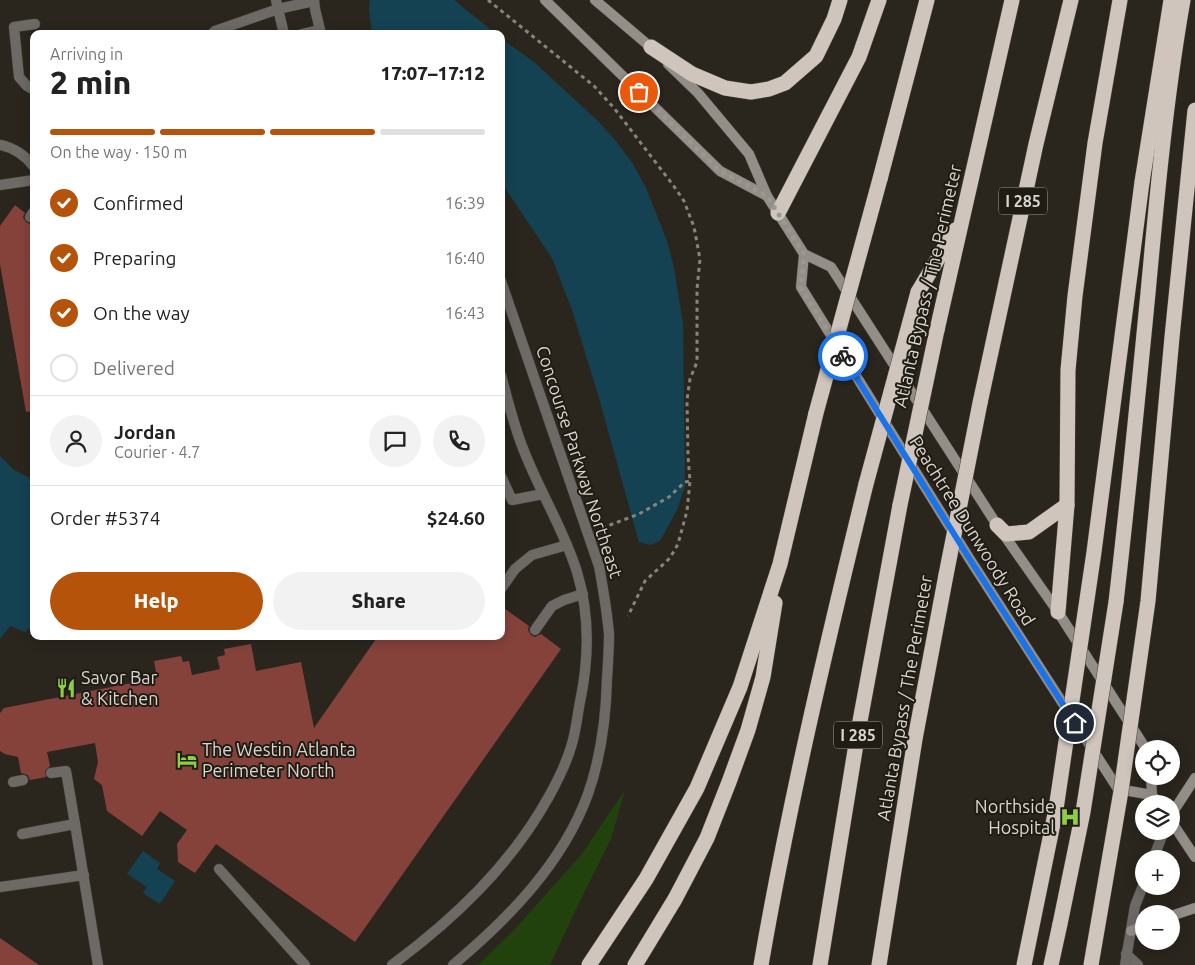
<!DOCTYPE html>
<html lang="en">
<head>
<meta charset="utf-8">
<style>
  body { margin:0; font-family:Ubuntu,sans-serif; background:#f2f2f2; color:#222; height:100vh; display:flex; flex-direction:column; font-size:19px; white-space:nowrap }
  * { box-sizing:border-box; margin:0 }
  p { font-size:16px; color:#767676 }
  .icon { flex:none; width:28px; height:28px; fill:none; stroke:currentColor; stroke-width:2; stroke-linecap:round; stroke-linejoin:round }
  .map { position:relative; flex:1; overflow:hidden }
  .drawer { position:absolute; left:30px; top:30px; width:475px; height:610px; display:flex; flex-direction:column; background:#fff; border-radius:10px; box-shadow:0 2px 12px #0003 }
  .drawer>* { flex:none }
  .fabs { position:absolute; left:1135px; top:740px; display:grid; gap:10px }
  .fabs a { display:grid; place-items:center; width:45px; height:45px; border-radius:50%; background:#fff; box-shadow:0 2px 12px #0003; font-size:25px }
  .pin { position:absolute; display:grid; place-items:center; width:42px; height:42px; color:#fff; margin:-21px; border:2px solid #fff; border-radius:50%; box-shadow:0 1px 5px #0007 }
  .courier { position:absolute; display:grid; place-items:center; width:50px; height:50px; margin:-25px; border:4px solid #1a73e8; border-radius:50%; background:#fff; color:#222; box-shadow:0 1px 6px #0007 }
  .headline em { font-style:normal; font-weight:800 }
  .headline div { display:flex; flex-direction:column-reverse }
  .headline { display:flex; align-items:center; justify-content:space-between; height:85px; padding:0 20px }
  h1 { font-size:32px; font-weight:800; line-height:38px }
  .bar { display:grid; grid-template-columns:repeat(4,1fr); gap:8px 5px; align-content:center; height:60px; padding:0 20px }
  .bar i { height:6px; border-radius:4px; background:#e0e0e0 }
  .bar .current { background:#b45309 }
  .bar p { grid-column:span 4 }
  .line { display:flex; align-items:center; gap:12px; padding:0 20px; border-top:1px solid #e0e0e0 }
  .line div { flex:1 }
  .round { display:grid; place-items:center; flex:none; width:52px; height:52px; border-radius:26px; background:#f2f2f2 }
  ol { padding:0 20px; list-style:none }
  li { display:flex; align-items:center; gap:15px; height:55px }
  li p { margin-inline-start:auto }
  li .icon { padding:5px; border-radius:50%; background:#b45309; color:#fff; stroke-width:4 }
  li:last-child { color:#767676 }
  li i { width:28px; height:28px; border:2px solid #e0e0e0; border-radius:50% }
  .action { display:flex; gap:10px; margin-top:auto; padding:10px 20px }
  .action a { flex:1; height:58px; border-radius:30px; background:#b45309; color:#fff; font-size:20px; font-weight:800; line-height:58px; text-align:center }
  .action a+a { background:#f2f2f2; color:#222 }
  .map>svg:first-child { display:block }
  .green { fill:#21410d }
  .water { fill:#154252 }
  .building { fill:#85423b }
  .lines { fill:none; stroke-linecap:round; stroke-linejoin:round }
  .service-casing { stroke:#46423a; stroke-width:11 }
  .minor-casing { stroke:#46423a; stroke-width:11 }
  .secondary-casing { stroke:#46423a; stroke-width:11 }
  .motorway-casing { stroke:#46423a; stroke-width:16 }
  .path { stroke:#87847e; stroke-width:3; stroke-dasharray:4 4; stroke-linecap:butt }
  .service { stroke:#6d6965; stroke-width:10 }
  .minor { stroke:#6d6965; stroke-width:10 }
  .secondary { stroke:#948e89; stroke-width:10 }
  .motorway { stroke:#cfc5bd; stroke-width:15 }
  .motorway-bridge-casing { stroke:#46423a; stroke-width:16; stroke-linecap:butt }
  .motorway-bridge { stroke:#cfc5bd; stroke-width:15 }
  .done { stroke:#9b9892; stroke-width:5; stroke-dasharray:0 9 }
  .route { stroke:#1a73e8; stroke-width:6 }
  .labels { text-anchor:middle; stroke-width:4; stroke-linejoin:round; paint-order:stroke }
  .shield { fill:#201c14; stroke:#a19e98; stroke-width:1 }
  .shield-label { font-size:16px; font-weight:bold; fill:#d8d6d0 }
  .street-label { font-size:18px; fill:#d8d6d0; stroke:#201c14 }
  .poi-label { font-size:18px; fill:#d8d6d0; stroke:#201c14; text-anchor:start }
</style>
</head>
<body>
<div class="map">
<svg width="1195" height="965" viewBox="0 0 1195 965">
  <rect width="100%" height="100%" fill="#2a261e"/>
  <polygon class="green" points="625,790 611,839 581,899 550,965 478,965 513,931 581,855"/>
  <g class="water">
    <polygon points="370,0 454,0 496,34 372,34 369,9"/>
    <polygon points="501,38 535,63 597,120 616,141 633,164 646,188 667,241 674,268 683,324 685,486 677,510 660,541 650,545 639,542 597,391 572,310 552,258 501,182"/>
    <polygon points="0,456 14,470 34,480 34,626 32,625 25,632 10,626 0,639"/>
    <polygon points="143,851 160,863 157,869 175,881 160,904 143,893 147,887 127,874"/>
  </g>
  <g class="building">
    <polygon points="15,205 25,213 23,217 26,222 30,224 34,223 34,411 26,412 0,264 0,226"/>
    <polygon points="501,606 529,626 528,630 531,635 535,637 541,634 561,649 355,942 216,844 195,873 178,862 177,844 187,830 160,811 142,836 107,811 102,785 94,779 98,762 95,743 47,752 50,766 45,771 46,777 30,780 28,775 21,773 18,757 5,754 0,751 0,713 4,708 157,678 154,661 181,656 183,662 189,661 192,675 220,669 217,657 225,655 224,649 251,644 256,671 301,662 314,728 378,636 501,636"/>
    <polygon points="0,938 39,965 0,965"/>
  </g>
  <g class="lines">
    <defs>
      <g id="service">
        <polyline points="212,34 215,31 278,9 314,1"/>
        <polyline points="302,34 320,30"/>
        <polyline points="34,90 27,86 19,77 14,27 35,24"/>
        <path d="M0,145C15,148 25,155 34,167"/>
        <polyline points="0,185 34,180"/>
        <polyline points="30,217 34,211"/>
        <polyline points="501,476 512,500 543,494"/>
        <polyline points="501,589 515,569 532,555 567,545"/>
        <polyline points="535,630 552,606 564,600 583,594"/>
        <polyline points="13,782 23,780"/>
        <polyline points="75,824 98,965"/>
        <polyline points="22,834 75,824 66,771 51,773"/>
        <polyline points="1153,859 1164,831"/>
        <polyline points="219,869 305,965"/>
        <polyline points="0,887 84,875"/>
        <polyline points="1126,954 1138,965"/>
        <polyline points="1125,965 1135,906 1144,883"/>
      </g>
      <g id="minor">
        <polyline points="276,0 284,34"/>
        <polyline points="314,0 315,9 321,34"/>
        <path d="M392,965C454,919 510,866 548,798C557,782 566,764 571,747C576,732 577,717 580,702C589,659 590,615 577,572C564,530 540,492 524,451C514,427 508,401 501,375"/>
        <path d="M453,965C508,919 563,863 588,794C601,757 606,718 607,679C608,664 609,648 609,634C607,611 603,588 599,566L501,281"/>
      </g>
      <g id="secondary">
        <polyline points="545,0 720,171 767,196"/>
        <polyline points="595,0 654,50"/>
        <polyline points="668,64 698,93 749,154 767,196 804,254 831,267 997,525 1058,612 1146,749"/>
        <polyline points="804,254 801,287 969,558 1118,789 1152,795"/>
        <polyline points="1151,776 1152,795 1159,804"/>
        <polyline points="1171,815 1195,778"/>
        <polyline points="1171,821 1195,857"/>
        <polyline points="1171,916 1195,908"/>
        <polyline points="1131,931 1144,926"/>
      </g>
      <g id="motorway">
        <polyline points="651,47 692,74 725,88 751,92 769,89 785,83 816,56 834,19 840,0"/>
        <polyline points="880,179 927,0"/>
        <polyline points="1142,182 1171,0"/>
        <polyline points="778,213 859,57 879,0"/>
        <polyline points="918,292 955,230"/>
        <polyline points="937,330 1012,0"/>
        <polyline points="980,403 1036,144 1071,0"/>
        <polyline points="997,525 1006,534 1029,532 1067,505"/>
        <path d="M1116,602C1128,499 1138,396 1148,293C1157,195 1166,97 1183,0"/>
        <polyline points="1058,612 1067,505 1068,370 1075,296 1095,143 1120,0"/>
        <polyline points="589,965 646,879 697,788 740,687 780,564 816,413"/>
        <polyline points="635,965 675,899 707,838 729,782 748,730 763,677 775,603"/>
        <path d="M761,965C789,803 827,643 866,484"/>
        <polyline points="820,965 858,732 900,505"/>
        <polyline points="879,965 915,739 946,575"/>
        <polyline points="1051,965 1060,924"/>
      </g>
    </defs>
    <use href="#service" class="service-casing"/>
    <use href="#minor" class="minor-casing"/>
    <use href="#secondary" class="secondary-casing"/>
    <use href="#motorway" class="motorway-casing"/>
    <g class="path">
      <polyline points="488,0 594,86 614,108 673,185 684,201 694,227 700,259 697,289 697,362 690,379 687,400 688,456 690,481 687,511 678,544 670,558 645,581 628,616"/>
      <polyline points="602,528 639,514 669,497 685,482 690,481"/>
    </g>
    <use href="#service" class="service"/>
    <use href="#minor" class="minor"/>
    <use href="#secondary" class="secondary"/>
    <use href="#motorway" class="motorway"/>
    <defs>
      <g id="motorway-bridge">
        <polyline points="816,413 880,179"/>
        <polyline points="866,484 918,292"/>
        <polyline points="900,505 937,330"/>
        <polyline points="946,575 980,403"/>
        <polyline points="1060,924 1083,812 1116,602"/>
        <polyline points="1024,965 1056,809 1094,552 1142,182"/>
        <polyline points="1091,965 1121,791 1148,601 1172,337 1195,110"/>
      </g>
    </defs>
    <use href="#motorway-bridge" class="motorway-bridge-casing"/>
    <use href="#motorway-bridge" class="motorway-bridge"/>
  </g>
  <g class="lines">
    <polyline class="done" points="639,92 720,171 767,196 804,254 801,288 843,356"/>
    <polyline class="route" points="843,356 969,558 1075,723"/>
  </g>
  <defs>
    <symbol id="restaurant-bare" viewBox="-9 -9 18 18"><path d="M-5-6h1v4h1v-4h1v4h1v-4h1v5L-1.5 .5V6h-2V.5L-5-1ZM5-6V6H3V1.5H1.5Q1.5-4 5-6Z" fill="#8dce45" stroke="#201c14" stroke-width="2.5" paint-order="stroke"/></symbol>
    <symbol id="hotel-bare" viewBox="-9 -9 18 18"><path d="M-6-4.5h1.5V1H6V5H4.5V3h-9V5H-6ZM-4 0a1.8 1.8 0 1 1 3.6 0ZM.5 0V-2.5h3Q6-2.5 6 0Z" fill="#8dce45" stroke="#201c14" stroke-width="2.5" paint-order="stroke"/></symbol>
    <symbol id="hospital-bare" viewBox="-9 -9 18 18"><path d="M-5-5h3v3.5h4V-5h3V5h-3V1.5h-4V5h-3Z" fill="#8dce45" stroke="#201c14" stroke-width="2.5" paint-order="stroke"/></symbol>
  </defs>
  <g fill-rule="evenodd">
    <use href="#restaurant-bare" x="52" y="674" width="28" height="28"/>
    <use href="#hotel-bare" x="173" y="746" width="28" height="28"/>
    <use href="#hospital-bare" x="1056" y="803" width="28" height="28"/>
  </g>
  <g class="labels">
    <g class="shield">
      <rect x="999" y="187.5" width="48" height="27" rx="4"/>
      <rect x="834" y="721.5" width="48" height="27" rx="4"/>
    </g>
    <g class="shield-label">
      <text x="1023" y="207">I 285</text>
      <text x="858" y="741">I 285</text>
    </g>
    <g class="street-label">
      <text transform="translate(928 286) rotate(-77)" y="6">Atlanta Bypass / The Perimeter</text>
      <text transform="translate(579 462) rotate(72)" y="6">Concourse Parkway Northeast</text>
      <text transform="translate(972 531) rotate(58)" y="6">Peachtree Dunwoody Road</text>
      <text transform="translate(905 698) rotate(-80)" y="6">Atlanta Bypass / The Perimeter</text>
    </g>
    <g class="poi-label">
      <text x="81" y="684">Savor Bar<tspan x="81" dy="21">&amp; Kitchen</tspan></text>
      <text x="202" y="756">The Westin Atlanta<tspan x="202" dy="21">Perimeter North</tspan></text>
      <text x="1055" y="813" text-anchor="end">Northside<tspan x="1055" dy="21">Hospital</tspan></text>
    </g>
  </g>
</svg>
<div class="fabs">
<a><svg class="icon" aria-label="locate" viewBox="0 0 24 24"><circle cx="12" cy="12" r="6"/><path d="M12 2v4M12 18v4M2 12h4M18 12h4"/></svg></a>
<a><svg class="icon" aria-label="layers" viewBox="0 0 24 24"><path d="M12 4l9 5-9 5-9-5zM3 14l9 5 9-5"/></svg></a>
<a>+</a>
<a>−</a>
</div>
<div class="pin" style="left:639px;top:92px;background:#ea580c"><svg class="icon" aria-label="bag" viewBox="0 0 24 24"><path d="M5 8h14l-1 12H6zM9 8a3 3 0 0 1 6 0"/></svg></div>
<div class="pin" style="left:1075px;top:723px;background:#1f2937"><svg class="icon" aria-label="home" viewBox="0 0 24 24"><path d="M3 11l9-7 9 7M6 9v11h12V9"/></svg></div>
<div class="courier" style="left:843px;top:356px"><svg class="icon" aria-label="bike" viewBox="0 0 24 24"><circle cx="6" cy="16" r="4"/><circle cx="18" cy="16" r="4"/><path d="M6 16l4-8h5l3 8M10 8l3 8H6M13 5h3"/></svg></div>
<section class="drawer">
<div class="headline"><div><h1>2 min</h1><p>Arriving in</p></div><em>17:07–17:12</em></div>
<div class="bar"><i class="current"></i><i class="current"></i><i class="current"></i><i></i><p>On the way · 150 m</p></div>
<ol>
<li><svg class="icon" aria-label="check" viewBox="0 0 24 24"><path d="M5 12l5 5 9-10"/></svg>Confirmed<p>16:39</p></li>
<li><svg class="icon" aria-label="check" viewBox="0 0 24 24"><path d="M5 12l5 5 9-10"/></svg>Preparing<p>16:40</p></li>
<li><svg class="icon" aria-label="check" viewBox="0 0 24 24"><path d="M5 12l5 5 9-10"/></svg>On the way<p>16:43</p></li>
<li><i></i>Delivered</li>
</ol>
<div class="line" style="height:90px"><a class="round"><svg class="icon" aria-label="person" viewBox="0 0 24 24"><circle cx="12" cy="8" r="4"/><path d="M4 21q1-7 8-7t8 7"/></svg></a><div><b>Jordan</b><p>Courier · 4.7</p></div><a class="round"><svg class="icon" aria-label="chat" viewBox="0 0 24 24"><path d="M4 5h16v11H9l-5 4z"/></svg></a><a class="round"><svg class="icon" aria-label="phone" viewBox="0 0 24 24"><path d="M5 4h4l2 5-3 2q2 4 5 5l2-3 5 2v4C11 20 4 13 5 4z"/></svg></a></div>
<div class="line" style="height:65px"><div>Order #5374</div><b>$24.60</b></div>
<div class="action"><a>Help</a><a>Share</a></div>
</section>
</div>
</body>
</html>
